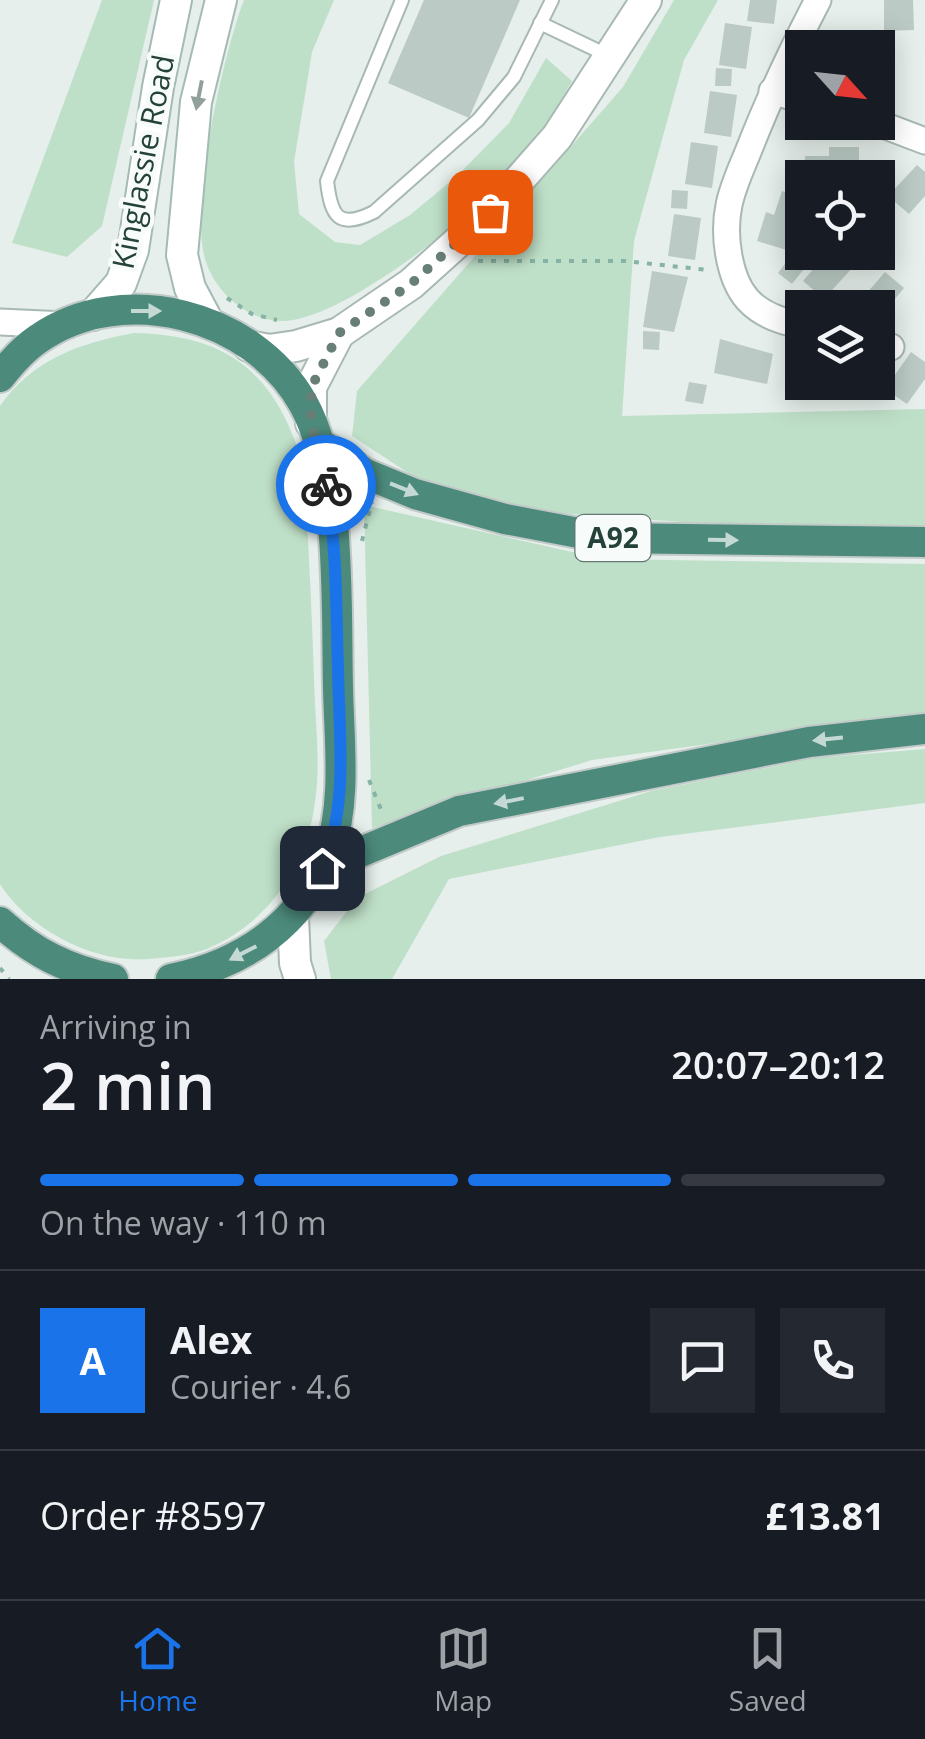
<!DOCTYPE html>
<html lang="en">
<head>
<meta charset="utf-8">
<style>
  body { margin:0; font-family:"Open Sans",sans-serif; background:#242831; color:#f1f3f6; height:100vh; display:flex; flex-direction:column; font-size:38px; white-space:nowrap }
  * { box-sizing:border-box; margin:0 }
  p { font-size:32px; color:#9ea1a6 }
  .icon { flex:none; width:55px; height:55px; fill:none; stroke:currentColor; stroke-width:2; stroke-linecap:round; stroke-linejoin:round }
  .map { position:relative; height:979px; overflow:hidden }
  .sheet { display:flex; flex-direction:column; background:#171b24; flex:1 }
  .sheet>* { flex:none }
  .needle { width:65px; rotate:117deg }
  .fabs { position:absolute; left:785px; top:30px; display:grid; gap:20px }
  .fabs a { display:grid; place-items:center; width:110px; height:110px; border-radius:0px; background:#171b24; box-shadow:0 5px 25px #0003; font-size:50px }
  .pin { position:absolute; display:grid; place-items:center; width:85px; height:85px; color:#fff; margin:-42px; border-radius:20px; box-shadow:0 5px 15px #0006 }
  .courier { position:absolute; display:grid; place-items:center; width:100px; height:100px; margin:-50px; border:8px solid #1a73e8; border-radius:50%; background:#fff; color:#222; box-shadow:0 2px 12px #0007 }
  .headline em { font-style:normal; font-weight:600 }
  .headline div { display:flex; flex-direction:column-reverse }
  .headline { display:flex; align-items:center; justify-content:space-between; height:170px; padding:0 40px }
  h1 { font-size:65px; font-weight:600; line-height:75px }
  .bar { display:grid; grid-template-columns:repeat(4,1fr); gap:15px 10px; align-content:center; height:120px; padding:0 40px }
  .bar i { height:12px; border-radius:8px; background:#363941 }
  .bar .current { background:#1a73e8 }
  .bar p { grid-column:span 4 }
  .line { display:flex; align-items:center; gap:25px; padding:0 40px; border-top:2px solid #363941 }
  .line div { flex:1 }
  .round { display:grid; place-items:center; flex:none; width:105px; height:105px; border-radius:0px; background:#242831 }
  .menu { display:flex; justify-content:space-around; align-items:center; height:140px; border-top:2px solid #363941; background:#171b24; font-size:28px; color:#9ea1a6 }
  .menu a { display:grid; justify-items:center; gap:5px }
  .menu .current { color:#1a73e8 }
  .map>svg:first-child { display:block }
  .green { fill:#bfe0c8 }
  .building { fill:#bbcac4 }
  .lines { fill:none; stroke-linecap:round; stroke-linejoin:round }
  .service-casing { stroke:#a8b8b2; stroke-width:16 }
  .minor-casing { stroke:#a8b8b2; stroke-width:29 }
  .tertiary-casing { stroke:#a8b8b2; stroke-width:34 }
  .secondary-casing { stroke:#a4bbb3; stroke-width:34 }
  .trunk-casing { stroke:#c2cac8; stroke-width:34 }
  .path { stroke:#86b3a5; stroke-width:4; stroke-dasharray:5 8; stroke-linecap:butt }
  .service { stroke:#fff; stroke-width:12 }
  .minor { stroke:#fff; stroke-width:25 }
  .tertiary { stroke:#fff; stroke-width:30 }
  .secondary { stroke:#fff; stroke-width:30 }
  .trunk { stroke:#4c8a7c; stroke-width:30 }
  .oneway { fill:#92a09c }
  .oneway2 { fill:#c4d9d4 }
  .done { stroke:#687f78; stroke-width:10; stroke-dasharray:0 18 }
  .route { stroke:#1a73e8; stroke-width:12 }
  .labels { text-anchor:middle; stroke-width:9; stroke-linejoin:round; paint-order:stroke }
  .shield { fill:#f7fbf9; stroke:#637a73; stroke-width:2.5 }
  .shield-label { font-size:28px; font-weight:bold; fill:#24423a }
  .street-label { font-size:30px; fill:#24423a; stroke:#f7fbf9 }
</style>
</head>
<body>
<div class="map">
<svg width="925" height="979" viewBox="0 0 925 979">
  <rect width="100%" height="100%" fill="#e6efeb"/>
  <g class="green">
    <polygon points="102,0 154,0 102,226 67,257 12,243"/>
    <path d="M244,0H334L312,52L294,162L299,214L335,242L360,245L410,215L457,176L509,123L546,58L572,81C561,100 550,122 537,140C516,166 489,196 463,218C426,249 328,324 279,321C244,319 212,289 204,255C191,199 223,55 244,0Z"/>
    <polygon points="674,0 718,0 684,60 634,241 622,416 925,409 925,526 750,527 532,511 478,499 419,480 352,436 357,391 623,87"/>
    <path d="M134,333C231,335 277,375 304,468C308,539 312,609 314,680C315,720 321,762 315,802C307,865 269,922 209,948C191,956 168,957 149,959C95,964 29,930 0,884V406C33,359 80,343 134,333Z"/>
    <polygon points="364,505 603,559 925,564 925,714 592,760 372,828"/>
    <polygon points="925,749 925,803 660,837 449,879 392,979 331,979 324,941 357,898 441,856 651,791 815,758"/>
  </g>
  <g class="building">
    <polygon points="424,0 520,0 469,118 388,83"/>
    <polygon points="750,0 777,0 774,24 747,21"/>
    <polygon points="884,0 913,0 914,30 884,31"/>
    <polygon points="725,23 752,27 746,69 719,65"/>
    <polygon points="889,45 890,92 878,92 878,46"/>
    <polygon points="716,68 732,69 731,86 715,86"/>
    <polygon points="710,91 737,95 731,137 704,133"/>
    <polygon points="691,142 718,146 712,188 685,184"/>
    <polygon points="829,147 859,147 859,178 805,178 805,156 829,156"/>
    <polygon points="917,165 925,172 925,196 909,214 888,196"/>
    <polygon points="672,190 688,191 687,209 671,208"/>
    <polygon points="782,191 802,198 802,222 793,252 757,241 766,212 774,215"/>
    <polygon points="674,214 701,218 695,260 668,256"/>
    <polygon points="828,252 838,252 854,266 824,299 803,281"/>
    <polygon points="790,257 804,269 792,284 778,273"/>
    <polygon points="652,271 688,277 674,332 643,327"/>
    <polygon points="885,272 904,288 878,319 878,308 868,308 860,301"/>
    <polygon points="643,331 660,332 659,350 643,349"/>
    <polygon points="720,339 773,354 767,384 714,373"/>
    <polygon points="792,351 802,353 802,383 786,380"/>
    <polygon points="911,352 925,362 925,379 907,404 885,389"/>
    <polygon points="689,382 707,385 703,404 685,401"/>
  </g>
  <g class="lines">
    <defs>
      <g id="service">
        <path d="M402,0L327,181C331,216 338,230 374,212L478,120L514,77L552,0"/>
        <polyline points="540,23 609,56"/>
      </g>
      <g id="minor">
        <polyline points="772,91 802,100"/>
        <polyline points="875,122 925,141"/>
        <polyline points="0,322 65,325"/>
        <path d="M802,326C782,321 763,316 748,300C728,278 723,233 729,205C733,185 743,165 750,147C770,96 793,48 818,0"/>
        <polyline points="878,344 891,347"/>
      </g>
      <g id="tertiary">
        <polyline points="249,346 269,350 296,346 339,333 411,284 490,213 557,137 646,0"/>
        <polyline points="311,423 311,387 339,333"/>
        <polyline points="293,916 295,963 300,979"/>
      </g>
      <g id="secondary">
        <polyline points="93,315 121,283 133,250 158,87 176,0"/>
        <polyline points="208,322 190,288 182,255 196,102 221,0"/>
      </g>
      <g id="trunk">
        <path d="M0,377C11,363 23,349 38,339C122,280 253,314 303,403C342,472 336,608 338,687C339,741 347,801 329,853C303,924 243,964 171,979"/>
        <polyline points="319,443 364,473 415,494 505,519 605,538 925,542"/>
        <polyline points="322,868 459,811 809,742 925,729"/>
        <path d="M0,922C34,953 68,970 113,979"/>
      </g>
    </defs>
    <use href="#service" class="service-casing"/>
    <use href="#minor" class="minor-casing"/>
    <use href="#tertiary" class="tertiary-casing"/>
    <use href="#secondary" class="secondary-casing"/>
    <use href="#trunk" class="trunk-casing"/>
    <g class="path">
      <polyline points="478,261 625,261 708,270"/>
      <polyline points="227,298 252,314 277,320"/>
      <polyline points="362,541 372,502"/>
      <polyline points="369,780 382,812"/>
      <polyline points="0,968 9,979"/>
    </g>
    <use href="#service" class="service"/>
    <use href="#minor" class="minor"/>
    <use href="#tertiary" class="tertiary"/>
    <use href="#secondary" class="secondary"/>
    <use href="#trunk" class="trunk"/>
  </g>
  <defs><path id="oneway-solid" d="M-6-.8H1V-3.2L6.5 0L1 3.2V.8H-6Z" transform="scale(2.5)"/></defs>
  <use class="oneway" href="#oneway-solid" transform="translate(199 95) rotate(101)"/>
  <g class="oneway2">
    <use href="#oneway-solid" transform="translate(146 311)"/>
    <use href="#oneway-solid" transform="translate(404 489) rotate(22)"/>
    <use href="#oneway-solid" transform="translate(723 540) rotate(1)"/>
    <use href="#oneway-solid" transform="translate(828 739) rotate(174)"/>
    <use href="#oneway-solid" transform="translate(509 801) rotate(169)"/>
    <use href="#oneway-solid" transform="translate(243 953) rotate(153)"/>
  </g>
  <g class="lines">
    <polyline class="done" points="326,485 311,423 311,388 339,333 411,284 490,212"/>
    <path class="route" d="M322,868C349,807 339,734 338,669C336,608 337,545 326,485"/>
  </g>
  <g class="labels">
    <rect class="shield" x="575.5" y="515" width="75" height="46" rx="8"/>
    <g class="shield-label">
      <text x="613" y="548">A92</text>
    </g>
    <g class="street-label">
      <text transform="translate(144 162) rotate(-79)" y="10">Kinglassie Road</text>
    </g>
  </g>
</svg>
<div class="fabs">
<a><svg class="needle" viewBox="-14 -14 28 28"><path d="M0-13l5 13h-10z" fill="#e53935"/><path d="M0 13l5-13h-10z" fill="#9ea1a6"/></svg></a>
<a><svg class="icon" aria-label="locate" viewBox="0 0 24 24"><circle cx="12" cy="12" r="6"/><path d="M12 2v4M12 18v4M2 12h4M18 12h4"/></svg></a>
<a><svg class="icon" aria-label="layers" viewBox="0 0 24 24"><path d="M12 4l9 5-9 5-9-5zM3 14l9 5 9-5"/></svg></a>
</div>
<div class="pin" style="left:490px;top:212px;background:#ea580c"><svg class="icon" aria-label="bag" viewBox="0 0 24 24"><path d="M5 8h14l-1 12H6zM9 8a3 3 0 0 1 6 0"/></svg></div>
<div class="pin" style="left:322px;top:868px;background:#1f2937"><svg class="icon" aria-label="home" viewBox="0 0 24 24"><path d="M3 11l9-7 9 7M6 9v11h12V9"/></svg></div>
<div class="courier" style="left:326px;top:485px"><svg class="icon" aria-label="bike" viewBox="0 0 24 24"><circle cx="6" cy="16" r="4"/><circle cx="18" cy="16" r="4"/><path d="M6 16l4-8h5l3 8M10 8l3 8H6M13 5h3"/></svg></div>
</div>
<section class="sheet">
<div class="headline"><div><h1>2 min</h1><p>Arriving in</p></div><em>20:07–20:12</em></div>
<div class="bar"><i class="current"></i><i class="current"></i><i class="current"></i><i></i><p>On the way · 110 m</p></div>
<div class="line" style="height:180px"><b class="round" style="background:#1a73e8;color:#fff">A</b><div><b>Alex</b><p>Courier · 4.6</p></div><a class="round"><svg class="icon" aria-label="chat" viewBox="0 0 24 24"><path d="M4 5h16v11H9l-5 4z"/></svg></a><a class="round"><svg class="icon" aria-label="phone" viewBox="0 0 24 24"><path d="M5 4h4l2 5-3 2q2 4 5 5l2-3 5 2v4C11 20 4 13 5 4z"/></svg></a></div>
<div class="line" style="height:130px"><div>Order #8597</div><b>£13.81</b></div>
</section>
<nav class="menu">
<a class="current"><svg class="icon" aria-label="home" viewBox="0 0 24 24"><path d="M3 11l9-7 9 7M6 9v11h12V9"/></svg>Home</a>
<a><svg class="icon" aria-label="map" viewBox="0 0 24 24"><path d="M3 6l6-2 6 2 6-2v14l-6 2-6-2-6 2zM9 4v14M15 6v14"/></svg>Map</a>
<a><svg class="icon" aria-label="saved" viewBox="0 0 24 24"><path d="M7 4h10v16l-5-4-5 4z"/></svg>Saved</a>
</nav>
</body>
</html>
